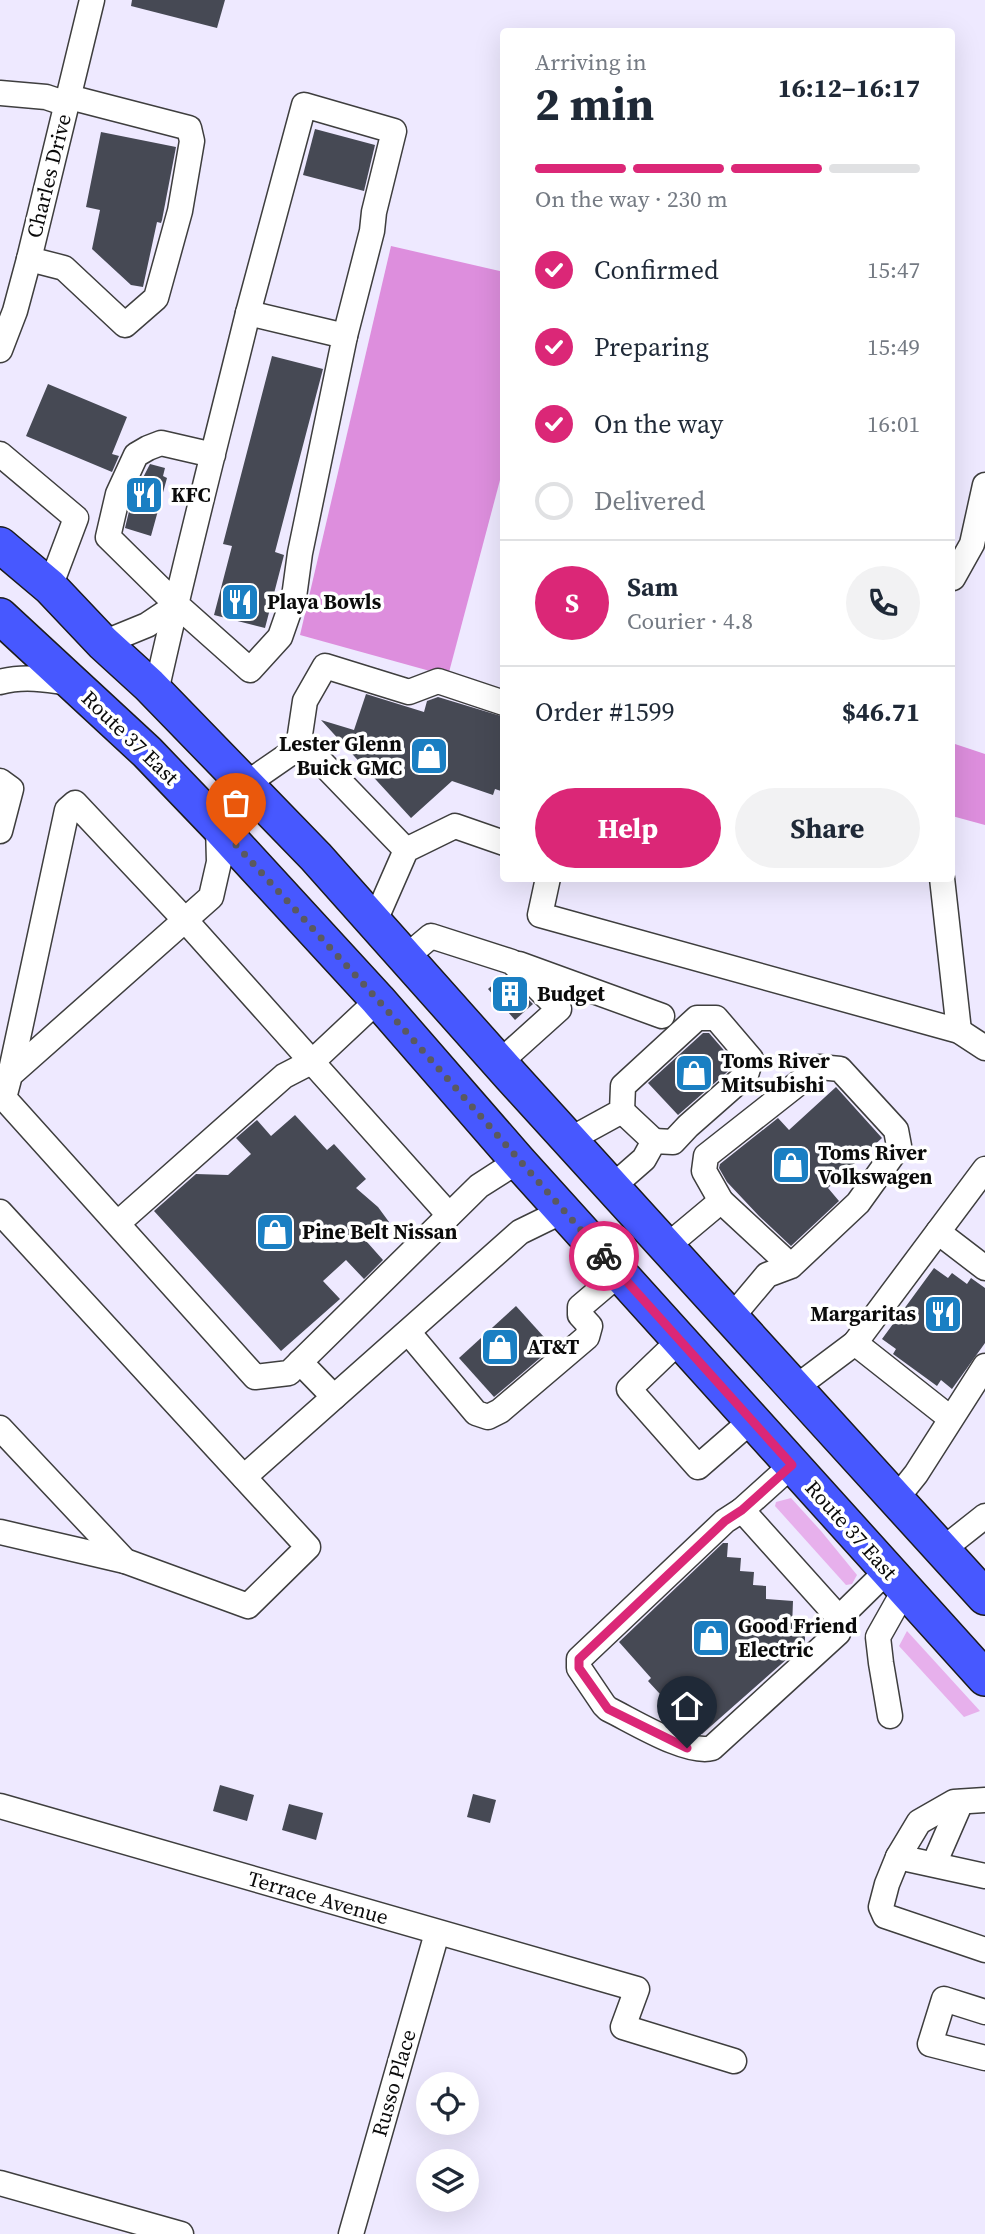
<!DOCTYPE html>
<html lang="en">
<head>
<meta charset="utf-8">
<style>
  body { margin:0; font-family:"Source Serif 4",serif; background:#f2f2f3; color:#1f2937; height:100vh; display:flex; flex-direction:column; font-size:26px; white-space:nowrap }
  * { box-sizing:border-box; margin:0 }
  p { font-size:23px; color:#747a83 }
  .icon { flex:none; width:38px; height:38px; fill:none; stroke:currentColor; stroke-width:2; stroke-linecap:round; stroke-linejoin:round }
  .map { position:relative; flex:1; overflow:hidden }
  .sheet { position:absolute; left:500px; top:28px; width:455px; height:854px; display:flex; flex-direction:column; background:#fff; border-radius:7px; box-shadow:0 7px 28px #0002 }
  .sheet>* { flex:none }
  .fabs { position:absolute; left:416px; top:2072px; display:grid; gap:14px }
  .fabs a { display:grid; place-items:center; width:63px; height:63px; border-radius:50%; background:#fff; box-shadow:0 7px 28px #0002; font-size:35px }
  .pin { position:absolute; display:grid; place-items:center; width:60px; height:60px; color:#fff; margin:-72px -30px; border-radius:50% 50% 50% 0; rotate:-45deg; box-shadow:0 0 7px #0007 }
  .pin .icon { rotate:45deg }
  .courier { position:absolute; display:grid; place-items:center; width:70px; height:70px; margin:-35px; border:5px solid #db2777; border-radius:50%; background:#fff; color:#222; box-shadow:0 2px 9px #0007 }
  .summary em { font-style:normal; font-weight:700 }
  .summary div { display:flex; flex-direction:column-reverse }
  .summary { display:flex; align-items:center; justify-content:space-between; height:119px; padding:0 35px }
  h1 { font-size:46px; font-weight:700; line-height:52px }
  .bar { display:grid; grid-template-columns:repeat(4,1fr); gap:10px 7px; align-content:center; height:84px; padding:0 35px }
  .bar i { height:9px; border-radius:5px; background:#e0e1e3 }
  .bar .current { background:#db2777 }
  .bar p { grid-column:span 4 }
  .line { display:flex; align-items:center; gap:18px; padding:0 35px; border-top:2px solid #e0e1e3 }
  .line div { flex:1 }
  .round { display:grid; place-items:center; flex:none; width:74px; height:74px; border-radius:37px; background:#f2f2f3 }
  ol { padding:0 35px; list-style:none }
  li { display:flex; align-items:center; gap:21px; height:77px }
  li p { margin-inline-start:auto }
  li .icon { padding:7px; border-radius:50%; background:#db2777; color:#fff; stroke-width:4 }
  li:last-child { color:#747a83 }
  li i { width:38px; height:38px; border:4px solid #e0e1e3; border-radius:50% }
  .action { display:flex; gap:14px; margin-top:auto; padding:14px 35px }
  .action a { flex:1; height:80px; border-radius:42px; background:#db2777; color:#fff; font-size:28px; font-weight:700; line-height:80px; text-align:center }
  .action a+a { background:#f2f2f3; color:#1f2937 }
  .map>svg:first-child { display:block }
  .green { fill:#e7b0ec }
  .forest { fill:#dd8edd }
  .building { fill:#464954 }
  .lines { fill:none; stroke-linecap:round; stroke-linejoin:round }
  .minor-casing { stroke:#3e3e3e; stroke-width:27 }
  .highway-casing { stroke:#1c1c1c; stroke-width:38 }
  .minor { stroke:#fff; stroke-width:24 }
  .highway { stroke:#4758ff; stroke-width:35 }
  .done { stroke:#5a5960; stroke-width:7; stroke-dasharray:0 12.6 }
  .route { stroke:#db2777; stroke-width:9 }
  .labels { text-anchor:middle; stroke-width:7; stroke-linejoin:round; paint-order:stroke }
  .street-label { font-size:21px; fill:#0b0b0b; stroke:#fff }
  .poi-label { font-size:21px; font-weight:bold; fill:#0b0b0b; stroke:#fff; text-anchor:start }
</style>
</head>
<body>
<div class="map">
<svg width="985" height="2234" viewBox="0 0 985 2234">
  <rect width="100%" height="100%" fill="#eee9ff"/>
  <g class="green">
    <polygon points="791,1498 821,1531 857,1575 852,1584 846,1585 775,1506 776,1502"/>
    <polygon points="907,1631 980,1711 964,1717 899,1646"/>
  </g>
  <g class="forest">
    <polygon points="391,246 504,272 504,465 448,676 300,635"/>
    <polygon points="952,743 985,754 985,825 952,816"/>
  </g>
  <g class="building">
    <polygon points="132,0 225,0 217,28 131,6"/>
    <polygon points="315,129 375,145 364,191 303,175"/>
    <polygon points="101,132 176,147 162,220 161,223 157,222 143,287 131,285 92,249 100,210 86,207"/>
    <polygon points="272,356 323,369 275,552 284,555 265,628 214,615 232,546 223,544"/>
    <polygon points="48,384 127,417 112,454 119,456 112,472 26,436"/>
    <polygon points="150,464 165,468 163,476 167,478 151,536 125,528 132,499"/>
    <polygon points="366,694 424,712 427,701 438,697 504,717 504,792 495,789 493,795 452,781 411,818 321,720 354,730"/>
    <polygon points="504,975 533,1004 515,1020 488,989"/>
    <polygon points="703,1033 709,1033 734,1062 733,1067 678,1115 648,1083"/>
    <polygon points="836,1087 882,1138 828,1188 839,1201 791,1246 759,1216 727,1182 719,1168 720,1164 778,1118 789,1130"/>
    <polygon points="295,1115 327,1150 334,1144 366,1179 356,1188 378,1207 389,1222 367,1242 383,1260 364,1279 346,1260 323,1281 340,1299 281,1351 154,1211 196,1174 228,1175 251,1154 236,1138 257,1120 271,1136"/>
    <polygon points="934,1268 948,1278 952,1273 967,1284 971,1278 985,1288 985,1343 952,1389 941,1380 937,1386 893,1354 896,1349 882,1339"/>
    <polygon points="516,1306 553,1347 494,1397 459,1358"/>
    <polygon points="723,1543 728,1543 727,1557 741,1558 740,1571 754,1572 753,1585 766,1586 766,1599 793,1601 792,1628 805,1629 805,1643 702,1734 695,1732 648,1681 651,1678 619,1642"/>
    <polygon points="220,1785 254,1795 247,1821 213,1811"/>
    <polygon points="473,1794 496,1800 490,1823 467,1817"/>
    <polygon points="289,1804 323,1813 316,1840 282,1830"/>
  </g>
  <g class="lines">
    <defs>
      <g id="minor">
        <polyline points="0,93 46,97 67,104"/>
        <polyline points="29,259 64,268 125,325 156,298 180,211 192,141 189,128 69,97"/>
        <polyline points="248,313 304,105 394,131 374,212 372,231 345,336"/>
        <polyline points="0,350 15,311 29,259 92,0"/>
        <polyline points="0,454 76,518 50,587"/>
        <polyline points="953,578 972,544 985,485"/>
        <polyline points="103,643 147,625 177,605"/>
        <path d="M0,682C25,675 50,680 75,684"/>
        <path d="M156,692C184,565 217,439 248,313L345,336L300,553L294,597L280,637L250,670L177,605L108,537L118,494L136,455L148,448L161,443L213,455"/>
        <polyline points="299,739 406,850"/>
        <polyline points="0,781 11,789 0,831"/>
        <polyline points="246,784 298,748 305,701 325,666 409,692 438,681 504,703"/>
        <polyline points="218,826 219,862 211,897 10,1075 4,1098 255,1377 289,1373 479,1186 518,1161"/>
        <polyline points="548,878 540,915 959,1031 985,1048"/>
        <polyline points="942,878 959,1031"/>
        <polyline points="374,923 406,850 455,826 504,843"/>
        <polyline points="406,957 431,936 512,962 559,1009 500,1062"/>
        <polyline points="519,964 662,1016"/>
        <polyline points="10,1075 67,810 75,803 185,920 449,1215"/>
        <polyline points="622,1111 654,1141"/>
        <polyline points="569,1140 622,1111 623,1086 697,1018 716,1018 751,1059 746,1075 688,1126 673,1142 654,1141 644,1159 612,1187"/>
        <polyline points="0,1212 308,1547 248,1606 125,1561 0,1428"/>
        <polyline points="118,1223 284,1076 313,1061 378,1000"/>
        <polyline points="938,1232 985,1268"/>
        <polyline points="666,1247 721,1201"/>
        <polyline points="731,1318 767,1275 791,1266 858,1203 899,1146 896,1130 840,1069 819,1067 706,1156 704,1171 721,1201 791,1266"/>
        <polyline points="408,1332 476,1413 488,1417 500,1411 587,1337 590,1326 580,1315 580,1307 620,1273"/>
        <polyline points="680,1340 629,1389 698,1467 752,1420"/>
        <polyline points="855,1343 950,1418"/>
        <polyline points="300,1362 334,1397"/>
        <polyline points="795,1388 855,1343 985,1169"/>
        <polyline points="792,1465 742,1510 839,1618 888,1570"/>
        <polyline points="244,1477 520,1232 563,1211"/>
        <polyline points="896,1499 916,1474 985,1366"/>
        <path d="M742,1510L725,1521L579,1659V1668L604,1705L608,1709C633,1721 687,1755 712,1748L838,1633L839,1618"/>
        <polyline points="0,1532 125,1561"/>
        <polyline points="942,1550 985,1516"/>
        <polyline points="890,1716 881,1663 878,1637 905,1589"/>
        <polyline points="985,1800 954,1802 919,1822 898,1857 985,1876"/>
        <polyline points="0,1806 637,1989 623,2027 734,2061"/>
        <polyline points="898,1857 887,1884 881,1907 885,1916 985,1950"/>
        <polyline points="934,1864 961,1802"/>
        <polyline points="985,2012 944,1999 930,2044 985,2058"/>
        <polyline points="0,2183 181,2234"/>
        <polyline points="351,2234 437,1933"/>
      </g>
      <g id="highway">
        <polyline points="0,545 50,587 103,643 149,685 316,857 511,1076 985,1597"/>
        <polyline points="0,616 147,752 218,826 378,1000 518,1161 985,1678"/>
      </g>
    </defs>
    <use href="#minor" class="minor-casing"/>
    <use href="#highway" class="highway-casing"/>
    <use href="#minor" class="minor"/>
    <use href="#highway" class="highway"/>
  </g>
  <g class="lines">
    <polyline class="done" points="236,845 378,1000 604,1256"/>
    <polyline class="route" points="604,1256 792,1465 742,1510 725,1521 579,1659 579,1668 608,1709 687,1748"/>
  </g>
  <defs>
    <symbol id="restaurant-square" viewBox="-11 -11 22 22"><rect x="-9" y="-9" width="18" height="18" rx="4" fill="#1a7fc3" stroke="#fff"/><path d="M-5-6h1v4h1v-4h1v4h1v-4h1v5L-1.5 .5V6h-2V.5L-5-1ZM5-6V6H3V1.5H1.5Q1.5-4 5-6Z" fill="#fff"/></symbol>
    <symbol id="shop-square" viewBox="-11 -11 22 22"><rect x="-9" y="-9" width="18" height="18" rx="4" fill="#1a7fc3" stroke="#fff"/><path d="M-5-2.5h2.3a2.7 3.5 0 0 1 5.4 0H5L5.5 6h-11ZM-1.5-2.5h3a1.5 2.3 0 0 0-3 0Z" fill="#fff"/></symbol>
    <symbol id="building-square" viewBox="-11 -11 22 22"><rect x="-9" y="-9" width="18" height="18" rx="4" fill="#1a7fc3" stroke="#fff"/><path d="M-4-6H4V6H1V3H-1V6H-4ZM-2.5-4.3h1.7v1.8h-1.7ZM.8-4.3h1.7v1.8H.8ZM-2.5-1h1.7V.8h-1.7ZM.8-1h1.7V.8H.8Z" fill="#fff"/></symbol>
  </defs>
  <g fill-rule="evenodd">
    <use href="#restaurant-square" x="122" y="473" width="44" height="44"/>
    <use href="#restaurant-square" x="218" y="580" width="44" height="44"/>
    <use href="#shop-square" x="407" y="734" width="44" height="44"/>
    <use href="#building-square" x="488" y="972" width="44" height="44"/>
    <use href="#shop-square" x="672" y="1051" width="44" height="44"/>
    <use href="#shop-square" x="769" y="1143" width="44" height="44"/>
    <use href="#shop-square" x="253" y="1210" width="44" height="44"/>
    <use href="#restaurant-square" x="921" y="1292" width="44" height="44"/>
    <use href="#shop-square" x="478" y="1325" width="44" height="44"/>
    <use href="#shop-square" x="689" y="1616" width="44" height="44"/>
  </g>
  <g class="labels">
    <g class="street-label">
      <text transform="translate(49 176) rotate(-76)" y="7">Charles Drive</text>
      <text transform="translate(130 738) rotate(44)" y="7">Route 37 East</text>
      <text transform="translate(851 1530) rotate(48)" y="7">Route 37 East</text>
      <text transform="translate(318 1898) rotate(16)" y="7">Terrace Avenue</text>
      <text transform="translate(394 2083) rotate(-74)" y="7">Russo Place</text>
    </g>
    <g class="poi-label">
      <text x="171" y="502">KFC</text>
      <text x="267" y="609">Playa Bowls</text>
      <text x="402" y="751" text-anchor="end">Lester Glenn<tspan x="402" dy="24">Buick GMC</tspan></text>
      <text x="537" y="1001">Budget</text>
      <text x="721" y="1068">Toms River<tspan x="721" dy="24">Mitsubishi</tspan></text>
      <text x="818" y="1160">Toms River<tspan x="818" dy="24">Volkswagen</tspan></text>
      <text x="302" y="1239">Pine Belt Nissan</text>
      <text x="916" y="1321" text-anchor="end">Margaritas</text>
      <text x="527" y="1354">AT&amp;T</text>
      <text x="738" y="1633">Good Friend<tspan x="738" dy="24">Electric</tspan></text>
    </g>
  </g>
</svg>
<div class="fabs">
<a><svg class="icon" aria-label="locate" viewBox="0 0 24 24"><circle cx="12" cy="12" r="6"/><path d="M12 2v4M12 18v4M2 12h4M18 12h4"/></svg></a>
<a><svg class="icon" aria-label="layers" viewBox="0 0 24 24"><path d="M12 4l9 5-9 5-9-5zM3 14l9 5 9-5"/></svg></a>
</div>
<div class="pin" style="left:236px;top:845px;background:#ea580c"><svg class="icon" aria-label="bag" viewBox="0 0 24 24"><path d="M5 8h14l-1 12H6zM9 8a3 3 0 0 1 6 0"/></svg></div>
<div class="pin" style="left:687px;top:1748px;background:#1f2937"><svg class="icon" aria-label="home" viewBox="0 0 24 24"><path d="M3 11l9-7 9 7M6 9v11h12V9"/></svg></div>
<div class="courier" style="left:604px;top:1256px"><svg class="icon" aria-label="bike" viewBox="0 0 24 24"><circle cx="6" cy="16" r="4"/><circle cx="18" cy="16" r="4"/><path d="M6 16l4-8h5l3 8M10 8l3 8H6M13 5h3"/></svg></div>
<section class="sheet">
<div class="summary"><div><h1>2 min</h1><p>Arriving in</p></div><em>16:12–16:17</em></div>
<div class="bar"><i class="current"></i><i class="current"></i><i class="current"></i><i></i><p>On the way · 230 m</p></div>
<ol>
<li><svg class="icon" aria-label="check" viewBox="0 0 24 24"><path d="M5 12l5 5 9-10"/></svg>Confirmed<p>15:47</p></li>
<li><svg class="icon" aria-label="check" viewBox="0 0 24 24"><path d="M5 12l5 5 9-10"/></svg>Preparing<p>15:49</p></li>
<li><svg class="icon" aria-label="check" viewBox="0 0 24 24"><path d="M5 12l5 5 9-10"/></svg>On the way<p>16:01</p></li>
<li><i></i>Delivered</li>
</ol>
<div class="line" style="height:126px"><b class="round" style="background:#db2777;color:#fff">S</b><div><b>Sam</b><p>Courier · 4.8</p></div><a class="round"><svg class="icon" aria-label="phone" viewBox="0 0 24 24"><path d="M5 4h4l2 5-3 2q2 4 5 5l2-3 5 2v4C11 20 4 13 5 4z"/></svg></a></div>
<div class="line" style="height:91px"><div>Order #1599</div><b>$46.71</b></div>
<div class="action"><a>Help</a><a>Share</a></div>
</section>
</div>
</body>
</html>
